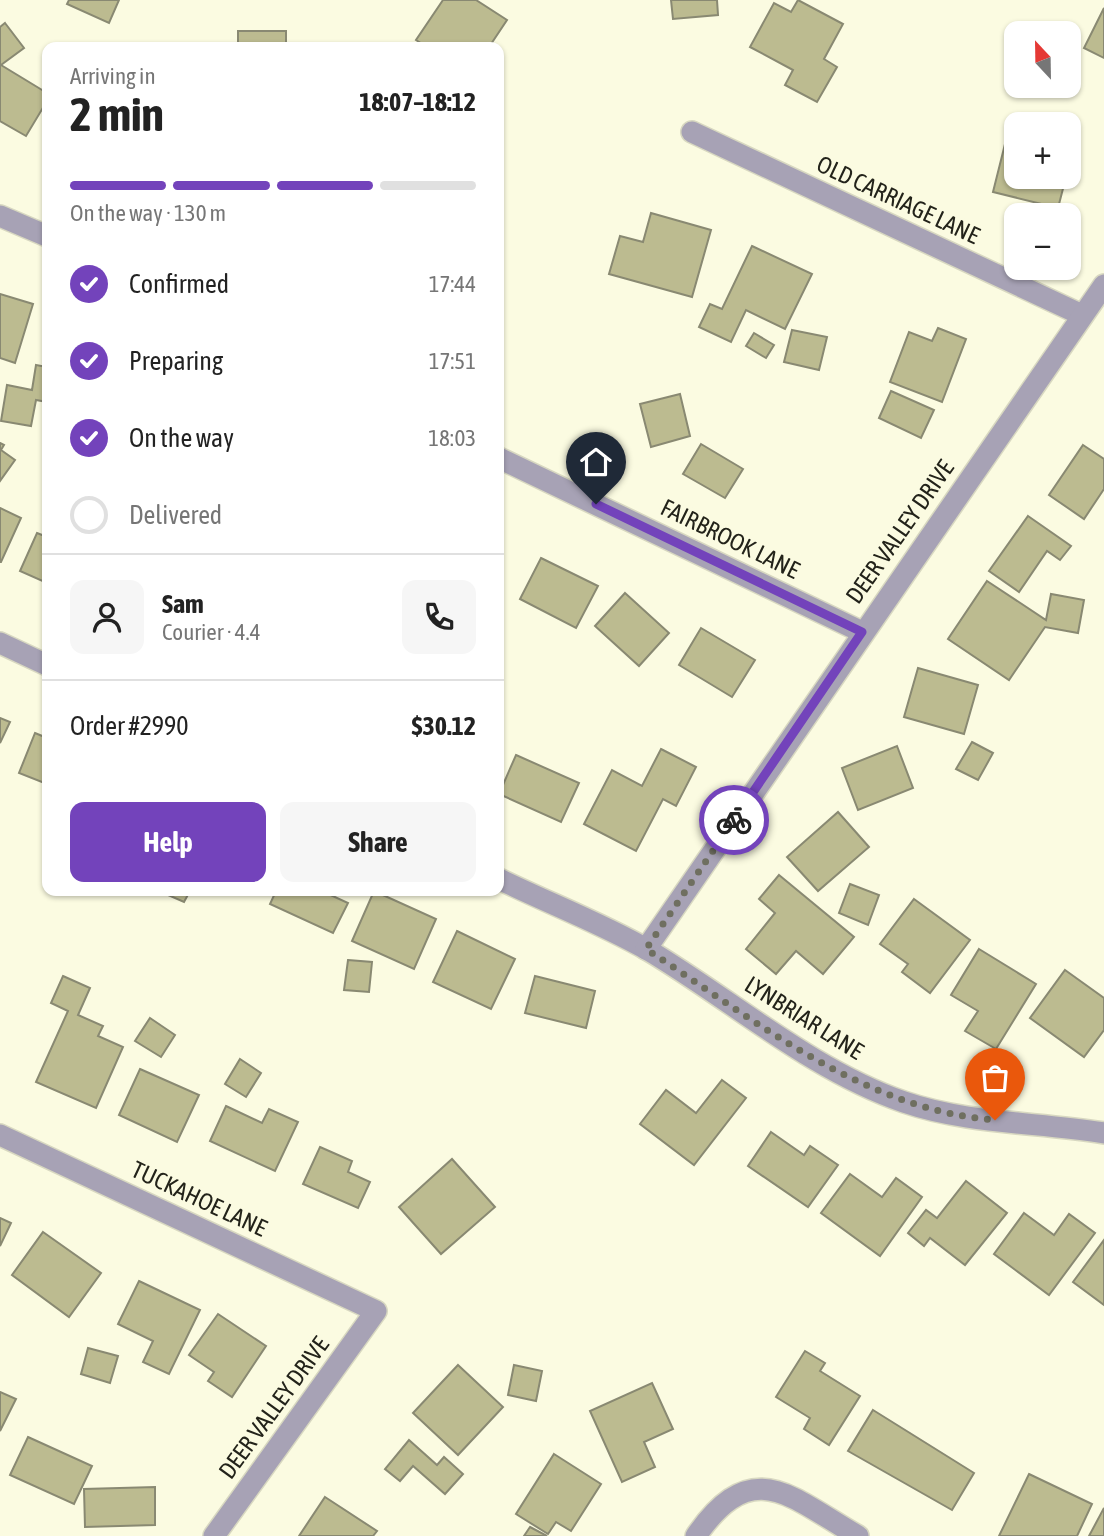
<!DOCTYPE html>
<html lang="en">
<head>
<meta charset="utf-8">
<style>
  body { margin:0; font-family:"Asap Condensed",sans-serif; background:#f6f6f6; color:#222; height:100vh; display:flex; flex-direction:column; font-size:26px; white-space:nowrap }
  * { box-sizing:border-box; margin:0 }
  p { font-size:23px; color:#767676 }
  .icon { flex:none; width:38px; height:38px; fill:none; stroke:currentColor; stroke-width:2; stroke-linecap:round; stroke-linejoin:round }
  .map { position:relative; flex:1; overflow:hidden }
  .drawer { position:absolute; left:42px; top:42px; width:462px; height:854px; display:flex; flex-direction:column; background:#fff; border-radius:14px; box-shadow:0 2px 5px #0004 }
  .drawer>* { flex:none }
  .needle { width:46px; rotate:338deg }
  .controls { position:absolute; left:1004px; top:21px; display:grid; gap:14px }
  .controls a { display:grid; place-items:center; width:77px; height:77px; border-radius:14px; background:#fff; box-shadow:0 2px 5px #0004; font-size:35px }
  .pin { position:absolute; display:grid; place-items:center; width:60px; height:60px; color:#fff; margin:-72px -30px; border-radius:50% 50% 50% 0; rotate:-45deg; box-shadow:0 0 7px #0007 }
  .pin .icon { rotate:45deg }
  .courier { position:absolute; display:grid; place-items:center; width:70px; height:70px; margin:-35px; border:5px solid #7343bb; border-radius:50%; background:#fff; color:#222; box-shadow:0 2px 9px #0007 }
  .summary em { font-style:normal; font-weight:700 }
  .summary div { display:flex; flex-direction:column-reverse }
  .summary { display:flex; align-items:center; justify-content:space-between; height:119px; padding:0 28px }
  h1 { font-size:46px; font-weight:700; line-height:52px }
  .bar { display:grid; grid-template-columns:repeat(4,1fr); gap:10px 7px; align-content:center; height:84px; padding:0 28px }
  .bar i { height:9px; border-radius:5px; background:#e0e0e0 }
  .bar .active { background:#7343bb }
  .bar p { grid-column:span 4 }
  .line { display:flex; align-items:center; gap:18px; padding:0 28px; border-top:2px solid #e0e0e0 }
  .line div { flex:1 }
  .round { display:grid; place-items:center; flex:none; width:74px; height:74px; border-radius:14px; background:#f6f6f6 }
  ol { padding:0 28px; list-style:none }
  li { display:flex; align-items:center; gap:21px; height:77px }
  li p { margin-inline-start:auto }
  li .icon { padding:7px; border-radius:50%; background:#7343bb; color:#fff; stroke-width:4 }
  li:last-child { color:#767676 }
  li i { width:38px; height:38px; border:4px solid #e0e0e0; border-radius:50% }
  .action { display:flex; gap:14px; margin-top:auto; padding:14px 28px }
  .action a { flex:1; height:80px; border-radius:14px; background:#7343bb; color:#fff; font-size:28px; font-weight:700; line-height:80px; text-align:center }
  .action a+a { background:#f6f6f6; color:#222 }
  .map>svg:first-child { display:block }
  .building { fill:#bcbb90; stroke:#898972; stroke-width:2 }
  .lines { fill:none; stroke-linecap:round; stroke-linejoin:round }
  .street-casing { stroke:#d8d8c1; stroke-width:24 }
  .street { stroke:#a7a2b5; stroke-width:21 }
  .done { stroke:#6f6f60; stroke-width:7; stroke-dasharray:0 12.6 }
  .route { stroke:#7343bb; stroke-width:9 }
  .labels { text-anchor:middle; stroke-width:6; stroke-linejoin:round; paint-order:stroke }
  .street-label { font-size:24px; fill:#23231a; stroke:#fbfbe1 }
</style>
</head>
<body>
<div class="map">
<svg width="1104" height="1536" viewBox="0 0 1104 1536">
  <rect width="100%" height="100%" fill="#fbfbe1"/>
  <g class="building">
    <polygon points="69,0 119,0 109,23 67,4"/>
    <polygon points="443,0 476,0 507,20 489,47 427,47 416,40"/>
    <polygon points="671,0 717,0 718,15 673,19"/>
    <polygon points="798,0 843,24 824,59 837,67 817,102 785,85 793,70 750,47 774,3 791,12"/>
    <polygon points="1104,8 1104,58 1084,48"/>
    <polygon points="5,23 24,48 1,65 47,93 47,101 26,136 0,121 0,27"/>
    <rect x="238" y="31" width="48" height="16"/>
    <polygon points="1069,129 1077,131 1069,162"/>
    <polygon points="1008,132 1017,135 1017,177 1066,177 1058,208 993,192"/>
    <polygon points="651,213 711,230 692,297 609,274 620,236 643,242"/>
    <polygon points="752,246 812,274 785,329 746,310 731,342 699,327 710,304 722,309"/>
    <polygon points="0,294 33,304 15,363 0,358"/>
    <polygon points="938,328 966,339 942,402 890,382 909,332 932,341"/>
    <polygon points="792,330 827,337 819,370 784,362"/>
    <polygon points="754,333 774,345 766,358 746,346"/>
    <polygon points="36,365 47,367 47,402 36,400 31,426 1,421 7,385 32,390"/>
    <polygon points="891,391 934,410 921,438 879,418"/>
    <polygon points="680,394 690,436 651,447 640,404"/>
    <polygon points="0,443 4,445 1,450 15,460 0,481"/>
    <polygon points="701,444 743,469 725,498 683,474"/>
    <polygon points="1083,445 1104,459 1104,489 1084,519 1049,495"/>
    <polygon points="0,508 21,518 1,562 0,562"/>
    <polygon points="1028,516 1071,546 1060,560 1047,551 1019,592 989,571"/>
    <polygon points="37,533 47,537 47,583 20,571"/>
    <polygon points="541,558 598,586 576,628 520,599"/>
    <polygon points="987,581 1046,620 1051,594 1084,600 1078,633 1045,627 1009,680 948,639"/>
    <polygon points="625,593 669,633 639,666 595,626"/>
    <polygon points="701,628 755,660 732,697 679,665"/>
    <polygon points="918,668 978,685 964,734 904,717"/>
    <polygon points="0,718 10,722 0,743"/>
    <polygon points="35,733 47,738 47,784 19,773"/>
    <polygon points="972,742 993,753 978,780 956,769"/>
    <polygon points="897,746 913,788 858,810 842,768"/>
    <polygon points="661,749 696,767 676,806 663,799 636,851 584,824 612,770 642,786"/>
    <polygon points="516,755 579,783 561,822 499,794"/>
    <polygon points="838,812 869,847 818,891 787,857"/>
    <polygon points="779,875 854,937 823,974 796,951 776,974 746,949 775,913 759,899"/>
    <polygon points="850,884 879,895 868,925 839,913"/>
    <polygon points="159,891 190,891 184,902"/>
    <polygon points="276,891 322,891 348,903 333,933 270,904"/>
    <polygon points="374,891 436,919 414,969 352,941"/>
    <polygon points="914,899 970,940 930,993 902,972 908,964 880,944"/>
    <polygon points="457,931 515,959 491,1009 433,982"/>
    <polygon points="979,949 1036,984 996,1049 965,1031 978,1011 951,995"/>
    <polygon points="348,960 372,962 369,992 344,990"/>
    <polygon points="1065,970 1104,998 1104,1030 1084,1057 1030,1018"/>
    <polygon points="63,976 90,988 78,1015 103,1026 98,1036 123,1047 96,1108 36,1082 68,1011 51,1003"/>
    <polygon points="535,976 595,991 586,1028 525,1013"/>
    <polygon points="150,1018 175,1035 161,1057 135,1041"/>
    <polygon points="240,1059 261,1073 246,1097 225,1084"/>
    <polygon points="140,1069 199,1095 177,1142 119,1115"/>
    <polygon points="722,1080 746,1098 694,1165 640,1124 666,1090 696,1113"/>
    <polygon points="226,1106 262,1123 269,1109 298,1122 275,1171 210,1141"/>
    <polygon points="771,1132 804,1155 810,1146 838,1165 808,1207 748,1166"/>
    <polygon points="320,1147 352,1161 348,1172 370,1182 358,1208 303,1184"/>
    <polygon points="452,1159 495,1207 441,1254 399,1207"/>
    <polygon points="850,1174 882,1197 896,1178 922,1197 880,1256 821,1213"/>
    <polygon points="966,1181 1007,1213 965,1265 930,1238 924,1246 908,1233 926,1210 937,1218"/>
    <polygon points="1024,1213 1054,1235 1069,1214 1095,1233 1049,1295 994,1254"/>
    <polygon points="0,1218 11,1223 0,1246"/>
    <polygon points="43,1232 101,1273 69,1317 12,1275"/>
    <polygon points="1104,1240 1104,1305 1073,1282"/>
    <polygon points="139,1281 200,1310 169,1374 143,1362 153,1341 118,1324"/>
    <polygon points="218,1314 266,1346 232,1397 208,1381 214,1372 189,1355"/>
    <polygon points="88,1348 118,1356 110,1383 81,1374"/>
    <polygon points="805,1351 825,1363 820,1371 860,1396 829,1445 804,1429 810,1418 776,1397"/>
    <polygon points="458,1365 503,1407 458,1455 413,1413"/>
    <polygon points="514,1365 542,1371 536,1401 508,1395"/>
    <polygon points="652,1383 673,1429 644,1442 655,1467 622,1482 590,1411"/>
    <polygon points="0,1392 16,1399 0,1431"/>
    <polygon points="873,1410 974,1473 952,1510 848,1451"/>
    <polygon points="28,1437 92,1466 74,1504 10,1475"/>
    <polygon points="409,1440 437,1465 444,1457 463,1474 445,1494 413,1466 400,1481 385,1469"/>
    <polygon points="554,1454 601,1484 571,1531 556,1522 548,1534 516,1514"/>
    <polygon points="1029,1474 1092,1504 1077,1536 999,1536"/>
    <polygon points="155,1487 155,1525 85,1527 84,1489"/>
    <polygon points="325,1497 377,1531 373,1536 299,1536"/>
    <polygon points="1104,1508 1104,1536 1089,1536"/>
    <polygon points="530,1527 547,1536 524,1536"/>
  </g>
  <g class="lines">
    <defs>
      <g id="street">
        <polyline points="692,132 1082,315"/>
        <polyline points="0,216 47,236"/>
        <polyline points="499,458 862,632"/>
        <polyline points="0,643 47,665"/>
        <path d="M499,879C548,903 601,923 648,950C732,1000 811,1070 904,1102C968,1124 1038,1122 1104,1133"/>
        <polyline points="646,949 1104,285"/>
        <polyline points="0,1135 376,1311 214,1536"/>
        <path d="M696,1536C753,1454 790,1497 858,1536"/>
      </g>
    </defs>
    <use href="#street" class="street-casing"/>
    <use href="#street" class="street"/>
  </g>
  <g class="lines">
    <path class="done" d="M734,820L646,949C754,1019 863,1110 995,1120"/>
    <polyline class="route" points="596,504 862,632 734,820"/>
  </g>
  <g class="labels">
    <g class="street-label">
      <text transform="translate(898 200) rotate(25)" y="8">OLD CARRIAGE LANE</text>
      <text transform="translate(900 532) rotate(-55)" y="8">DEER VALLEY DRIVE</text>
      <text transform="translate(730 539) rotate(26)" y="8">FAIRBROOK LANE</text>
      <text transform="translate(804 1018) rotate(32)" y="8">LYNBRIAR LANE</text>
      <text transform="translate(199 1199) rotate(25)" y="8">TUCKAHOE LANE</text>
      <text transform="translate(274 1408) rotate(-54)" y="8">DEER VALLEY DRIVE</text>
    </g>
  </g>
</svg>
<div class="controls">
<a><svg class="needle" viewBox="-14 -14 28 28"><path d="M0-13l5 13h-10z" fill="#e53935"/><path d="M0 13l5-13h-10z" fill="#767676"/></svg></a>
<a>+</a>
<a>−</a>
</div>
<div class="pin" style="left:995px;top:1120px;background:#ea580c"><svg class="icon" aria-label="bag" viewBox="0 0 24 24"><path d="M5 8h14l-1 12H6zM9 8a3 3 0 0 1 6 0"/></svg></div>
<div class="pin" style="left:596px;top:504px;background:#1f2937"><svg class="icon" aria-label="home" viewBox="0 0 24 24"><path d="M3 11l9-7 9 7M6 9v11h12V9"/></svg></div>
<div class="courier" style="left:734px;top:820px"><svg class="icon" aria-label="bike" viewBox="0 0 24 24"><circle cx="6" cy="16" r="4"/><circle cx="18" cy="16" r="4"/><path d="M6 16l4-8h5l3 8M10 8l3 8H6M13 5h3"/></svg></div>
<section class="drawer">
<div class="summary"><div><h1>2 min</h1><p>Arriving in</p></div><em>18:07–18:12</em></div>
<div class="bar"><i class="active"></i><i class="active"></i><i class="active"></i><i></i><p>On the way · 130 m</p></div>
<ol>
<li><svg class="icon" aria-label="check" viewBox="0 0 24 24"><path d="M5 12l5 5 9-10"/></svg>Confirmed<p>17:44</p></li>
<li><svg class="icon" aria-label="check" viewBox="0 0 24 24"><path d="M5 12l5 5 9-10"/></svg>Preparing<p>17:51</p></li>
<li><svg class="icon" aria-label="check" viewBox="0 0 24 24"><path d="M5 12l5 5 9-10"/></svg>On the way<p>18:03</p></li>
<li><i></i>Delivered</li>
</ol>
<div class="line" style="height:126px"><a class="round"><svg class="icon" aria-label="person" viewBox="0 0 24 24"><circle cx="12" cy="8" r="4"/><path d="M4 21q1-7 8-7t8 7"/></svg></a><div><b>Sam</b><p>Courier · 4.4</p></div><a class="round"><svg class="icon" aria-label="phone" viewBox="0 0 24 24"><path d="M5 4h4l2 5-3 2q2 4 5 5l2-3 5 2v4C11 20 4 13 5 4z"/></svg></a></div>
<div class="line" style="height:91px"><div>Order #2990</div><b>$30.12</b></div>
<div class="action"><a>Help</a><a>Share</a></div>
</section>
</div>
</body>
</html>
